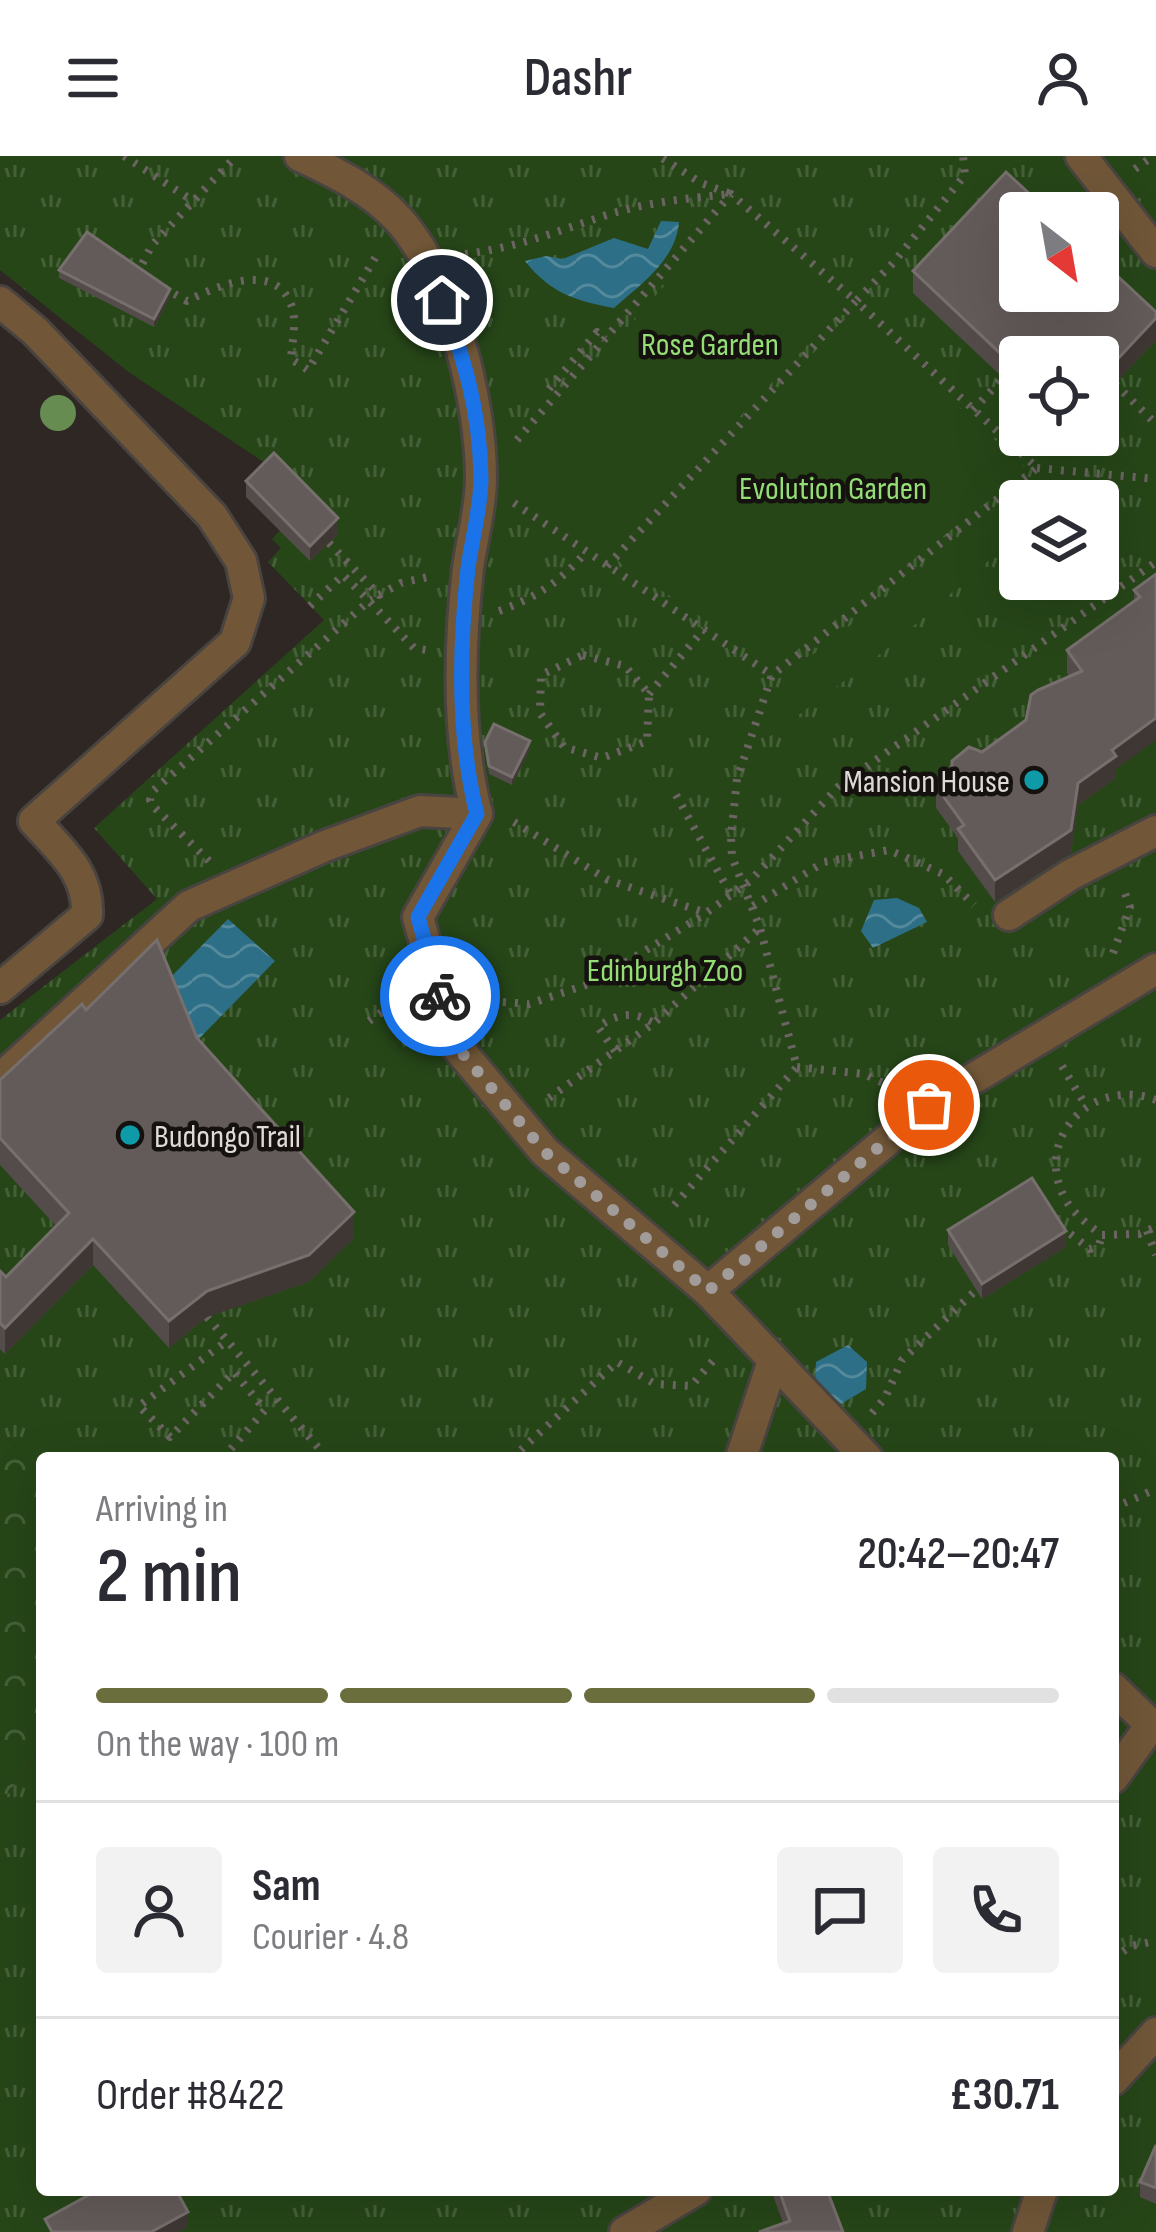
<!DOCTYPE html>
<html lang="en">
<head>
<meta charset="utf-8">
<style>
  body { margin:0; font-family:"Sofia Sans Condensed",sans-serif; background:#f2f2f3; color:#2b2b33; height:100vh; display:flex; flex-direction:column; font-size:45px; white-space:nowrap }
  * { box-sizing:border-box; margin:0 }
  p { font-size:39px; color:#7c7c81 }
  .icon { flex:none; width:66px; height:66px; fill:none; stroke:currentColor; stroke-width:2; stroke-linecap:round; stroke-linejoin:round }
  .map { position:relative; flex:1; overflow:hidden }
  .details { position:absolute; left:36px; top:1296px; width:1083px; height:744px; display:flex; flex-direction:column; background:#fff; border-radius:12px; box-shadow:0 12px 48px #0002 }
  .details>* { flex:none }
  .needle { width:78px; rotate:149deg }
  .fabs { position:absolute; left:999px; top:36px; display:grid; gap:24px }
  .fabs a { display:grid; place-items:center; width:120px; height:120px; border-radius:12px; background:#fff; box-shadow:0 12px 48px #0002; font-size:60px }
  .pin { position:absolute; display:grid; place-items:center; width:102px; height:102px; color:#fff; margin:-51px; border:6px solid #fff; border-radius:50%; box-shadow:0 3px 12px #0007 }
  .courier { position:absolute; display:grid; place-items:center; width:120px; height:120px; margin:-60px; border:9px solid #1a73e8; border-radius:50%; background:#fff; color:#222; box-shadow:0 3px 15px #0007 }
  .overview em { font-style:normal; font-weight:600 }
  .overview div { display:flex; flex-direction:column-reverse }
  .overview { display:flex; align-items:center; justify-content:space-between; height:204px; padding:0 60px }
  h1 { font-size:78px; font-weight:600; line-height:90px }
  .bar { display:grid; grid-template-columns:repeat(4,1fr); gap:18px 12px; align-content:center; height:144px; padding:0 60px }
  .bar i { height:15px; border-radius:9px; background:#e1e1e2 }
  .bar .selected { background:#6a6e3c }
  .bar p { grid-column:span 4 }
  .line { display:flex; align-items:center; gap:30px; padding:0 60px; border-top:3px solid #e1e1e2 }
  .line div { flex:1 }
  .round { display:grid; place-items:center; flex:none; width:126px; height:126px; border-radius:12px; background:#f2f2f3 }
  header { display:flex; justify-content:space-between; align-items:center; height:156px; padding:0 60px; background:#fff; font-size:54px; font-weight:600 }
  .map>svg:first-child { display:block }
  .forest { fill:url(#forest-crowns) }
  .park { fill:url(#park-tufts); fill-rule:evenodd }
  .garden { fill:#264618 }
  .water { fill:url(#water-waves) }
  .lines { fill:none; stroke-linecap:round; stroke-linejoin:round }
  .minor-casing { stroke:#4a4441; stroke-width:36 }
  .path { stroke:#6b6462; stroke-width:8; stroke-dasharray:3 9; stroke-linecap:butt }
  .minor { stroke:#715738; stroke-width:30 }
  .tree { fill:#668c51 }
  .wall { fill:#544c4a }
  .shaded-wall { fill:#3f3734 }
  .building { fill:#635b59; stroke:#776f6d; stroke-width:3 }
  .done { stroke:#a19b99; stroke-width:12; stroke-dasharray:0 21.6 }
  .route { stroke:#1a73e8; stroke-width:15 }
  .culture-dot { fill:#0f9aa8; stroke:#14110f; stroke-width:4.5 }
  .labels { text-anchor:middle; stroke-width:9; stroke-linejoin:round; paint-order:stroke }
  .park-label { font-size:33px; fill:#94de75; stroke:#14110f }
  .poi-label { font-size:33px; fill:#dfdad8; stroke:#14110f; text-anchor:end }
</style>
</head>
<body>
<header><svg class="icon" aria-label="menu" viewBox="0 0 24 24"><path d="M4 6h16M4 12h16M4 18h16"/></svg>Dashr<svg class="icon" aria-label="person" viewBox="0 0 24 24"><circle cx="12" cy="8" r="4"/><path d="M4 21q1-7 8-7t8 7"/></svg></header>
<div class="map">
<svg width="1156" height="2076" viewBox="0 0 1156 2076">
  <defs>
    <pattern id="forest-crowns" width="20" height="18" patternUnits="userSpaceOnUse" patternTransform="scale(3)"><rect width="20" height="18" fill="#264618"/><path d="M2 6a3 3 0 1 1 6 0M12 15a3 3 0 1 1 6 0" fill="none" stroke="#456039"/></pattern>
    <pattern id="park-tufts" width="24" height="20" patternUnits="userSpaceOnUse" patternTransform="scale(3)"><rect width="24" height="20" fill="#264618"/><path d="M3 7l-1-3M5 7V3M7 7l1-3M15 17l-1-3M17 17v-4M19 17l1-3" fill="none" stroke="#456039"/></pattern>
    <pattern id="water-waves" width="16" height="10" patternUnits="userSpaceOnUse" patternTransform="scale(3)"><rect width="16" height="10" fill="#2d6f87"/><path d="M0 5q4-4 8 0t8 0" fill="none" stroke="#558a9d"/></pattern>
  </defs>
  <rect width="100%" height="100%" fill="#2e2724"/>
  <polygon class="forest" points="0,1277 42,1316 42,1590 0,1649"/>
  <path class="park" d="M0,0H1156V2076H0V1649L42,1590V2034H1113V1302H42V1316L0,1277V864L157,743L94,672L324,464L268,406L281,392L272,383L306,347L274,313L130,217L0,114ZM1020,57H1098V135H1020ZM1020,201H1098V279H1020ZM1020,345H1098V423H1020Z"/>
  <g class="garden">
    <polygon points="732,52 847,147 609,399 497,322"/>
    <polygon points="853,155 1028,314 775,511 618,405"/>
    <polygon points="1035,326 1063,339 1057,345 1020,345 1020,377 888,492 765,584 784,521"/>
  </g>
  <g class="water">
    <path d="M661,65L679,66C676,104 641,128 614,152C576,145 550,137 525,105L546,100L563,103L614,82L648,93Z"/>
    <polygon points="897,742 919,752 927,766 873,792 861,775 874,744"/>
    <polygon points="228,763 275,805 190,892 164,828"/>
    <polygon points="848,1189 867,1206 866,1233 841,1248 815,1226 816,1206"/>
  </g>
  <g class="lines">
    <defs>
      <g id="minor">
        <path d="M300,0C336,17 372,34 399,64C451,122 481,245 481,322C481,352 472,383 468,412C459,492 457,581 477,658L418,761L452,885L519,965L545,996L708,1135L867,1302"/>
        <polyline points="1081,0 1156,96"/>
        <path d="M0,146L35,175L212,360L241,405L249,442L235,486L34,665C61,695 89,717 87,759L0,832"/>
        <polyline points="1009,759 1070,719 1156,675"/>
        <polyline points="0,923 189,750 325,690 420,655 477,658"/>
        <polyline points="708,1135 929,949 1156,813"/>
        <polyline points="741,1302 773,1205"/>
        <polyline points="1113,1532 1151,1569 1113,1622"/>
        <polyline points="1113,1924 1156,1877"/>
        <polyline points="625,2076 696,2034"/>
        <polyline points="1028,2076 1042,2034"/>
      </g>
    </defs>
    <use href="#minor" class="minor-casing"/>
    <g class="path">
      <polyline points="124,0 193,45"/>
      <polyline points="1135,13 1153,0"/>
      <path d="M465,98C516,92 561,74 610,58C649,46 690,42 731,38L701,27L659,0"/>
      <polyline points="137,118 152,89 236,0"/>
      <path d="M164,132L187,145C215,131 272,105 290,146C298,162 292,186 291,203L308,214L378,97"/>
      <polyline points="1115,228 1156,268"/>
      <polyline points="549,233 597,176 605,183"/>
      <polyline points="973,254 1003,222"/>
      <polyline points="517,284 731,38 856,145 893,107 965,19 963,0"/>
      <polyline points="1037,312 1156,323"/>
      <polyline points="514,347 772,519 737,623 731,681 732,701 760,772 797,911 670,1054"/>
      <polyline points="329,387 379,439 401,427 432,420"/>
      <polyline points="607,410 856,145 1037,312 772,519"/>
      <polyline points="310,450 343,419 369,445 373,443"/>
      <path d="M499,455C535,442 560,426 585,397"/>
      <polygon points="583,499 625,510 649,538 647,585 602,602 564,591 540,557 541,519"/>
      <polyline points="649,538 704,473"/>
      <polyline points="676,639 731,739"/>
      <polyline points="514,666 608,724 706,757 750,725 839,630 1156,406"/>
      <polyline points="209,705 154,651 150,644 153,635 369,445 414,492 426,494"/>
      <polyline points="753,750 824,706 889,694 943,718 974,749"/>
      <polyline points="1113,797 1130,751 1123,732"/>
      <polyline points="479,844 529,848 592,827 705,758"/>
      <polyline points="369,865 403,841"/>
      <path d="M615,895L598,871C618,857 633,855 654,867"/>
      <polyline points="1062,910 1086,950"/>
      <polyline points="797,911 864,918 894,932"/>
      <polyline points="549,942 654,867 760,772"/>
      <path d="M1156,944C1092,919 1030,985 1067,1046C1075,1059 1090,1070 1102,1079L1139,1078L1156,1071"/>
      <polyline points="1147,1075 1156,1099"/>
      <polyline points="1060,1082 1069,1077 1090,1093 1099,1089 1102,1079"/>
      <polyline points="207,1161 327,1302"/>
      <polyline points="872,1257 885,1242 902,1204 976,1134"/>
      <polyline points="223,1302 265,1254 234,1216 170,1281 139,1250 227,1185"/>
      <polyline points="512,1302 617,1206 655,1228 691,1230 717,1200"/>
      <polyline points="1113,1352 1156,1333"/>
      <polyline points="1113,1802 1131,1790 1156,1785"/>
    </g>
    <use href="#minor" class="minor"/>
  </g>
  <circle class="tree" cx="58" cy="257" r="18"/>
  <g class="wall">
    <polygon points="59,114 170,141 154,171 59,122"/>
    <polygon points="913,115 1156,184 1098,246 1098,201 1020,201 1020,238 913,137"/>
    <polygon points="246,325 338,378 310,405 246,341"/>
    <polygon points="1156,418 1116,613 1116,622 1078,649 1071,697 995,746 958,695 958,682 936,652 936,630 1026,564 1069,520 1067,517 1067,494 1134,445 1134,434"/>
    <polygon points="485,586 530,593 512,629 489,618"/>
    <polygon points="86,854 197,882 354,1082 309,1126 207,1161 169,1192 93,1109 5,1198 0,1193 0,1115 6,1121 56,1070 0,1009 0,924"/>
    <polygon points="948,1074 1066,1091 982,1143 948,1089"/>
    <polygon points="1156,1989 1156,2048 1140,2041 1140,2026"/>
    <polygon points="771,2034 827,2034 843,2076 783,2067"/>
  </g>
  <g class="shaded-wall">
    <polygon points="170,133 170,141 154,171 154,163"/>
    <polygon points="1156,162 1156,184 1098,246 1098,224"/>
    <polygon points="338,362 338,378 310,405 310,390"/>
    <polygon points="1156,562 1156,584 1116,613 1116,622 1078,649 1071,697 995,746 995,724 1078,627 1112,594"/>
    <polygon points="530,585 530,593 512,629 512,621"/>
    <polygon points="354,1056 354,1082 309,1126 207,1161 169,1192 169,1165 207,1135"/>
    <polygon points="1066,1075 1066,1091 982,1143 982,1128"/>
    <polygon points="93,1083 93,1109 5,1198 5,1172"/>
    <polygon points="188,2056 188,2071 179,2076 151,2076"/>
  </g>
  <g class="building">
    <polygon points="1006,16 1050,57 1020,57 1020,135 1098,135 1098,102 1156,156 1156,162 1098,224 1098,201 1020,201 1020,216 913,115"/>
    <polygon points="87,76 170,133 154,163 59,114"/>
    <polygon points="274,297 338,362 310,390 246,325"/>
    <polygon points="1156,418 1156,562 1112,594 1116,600 1078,627 1071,674 995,724 958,673 964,669 936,630 952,618 952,605 969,591 982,596 1026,564 1031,539 1038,534 1082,515 1067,494 1140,441 1134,434"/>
    <polygon points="494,568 530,585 512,621 489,610 485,586"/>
    <polygon points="157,784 197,882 354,1056 309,1099 207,1135 169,1165 93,1083 5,1172 0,1167 0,1115 6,1121 69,1057 0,982 0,924 82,848 86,854"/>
    <polygon points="1032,1022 1066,1075 982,1128 948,1074"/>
    <polygon points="1156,1989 1156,2032 1140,2026"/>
    <polygon points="98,2034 176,2034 188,2056 151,2076 52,2076 45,2063"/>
    <polygon points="779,2034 827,2034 843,2076 759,2076 790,2065"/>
  </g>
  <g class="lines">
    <polyline class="done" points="440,840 452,885 545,996 708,1135 929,949"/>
    <path class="route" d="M440,840L418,761L477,658C457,580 459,493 468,412C472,383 481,351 481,322C480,255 465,205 442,144"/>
  </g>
  <g class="culture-dot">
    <circle cx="1034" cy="624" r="12"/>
    <circle cx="130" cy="979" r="12"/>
  </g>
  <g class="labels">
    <g class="park-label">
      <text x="710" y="199">Rose Garden</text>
      <text x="833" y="343">Evolution Garden</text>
      <text x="665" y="825">Edinburgh Zoo</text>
    </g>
    <g class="poi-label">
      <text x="1010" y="636">Mansion House</text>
      <text x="154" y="991" text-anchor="start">Budongo Trail</text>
    </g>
  </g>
</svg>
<div class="fabs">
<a><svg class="needle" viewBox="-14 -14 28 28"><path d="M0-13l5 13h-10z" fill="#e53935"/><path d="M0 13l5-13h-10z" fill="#7c7c81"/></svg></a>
<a><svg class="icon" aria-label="locate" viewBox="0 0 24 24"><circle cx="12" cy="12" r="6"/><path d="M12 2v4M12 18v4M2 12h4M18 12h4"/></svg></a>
<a><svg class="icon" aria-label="layers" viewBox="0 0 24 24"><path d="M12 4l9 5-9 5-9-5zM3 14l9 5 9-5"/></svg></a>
</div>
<div class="pin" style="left:929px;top:949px;background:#ea580c"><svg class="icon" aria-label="bag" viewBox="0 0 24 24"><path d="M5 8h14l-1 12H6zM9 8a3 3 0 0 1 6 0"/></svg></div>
<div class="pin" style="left:442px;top:144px;background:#1f2937"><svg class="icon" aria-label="home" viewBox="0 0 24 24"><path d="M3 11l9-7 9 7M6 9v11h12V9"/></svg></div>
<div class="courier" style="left:440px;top:840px"><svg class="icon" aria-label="bike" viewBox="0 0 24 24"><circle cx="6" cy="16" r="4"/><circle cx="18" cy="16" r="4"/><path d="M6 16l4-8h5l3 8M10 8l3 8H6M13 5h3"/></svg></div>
<section class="details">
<div class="overview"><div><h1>2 min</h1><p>Arriving in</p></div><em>20:42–20:47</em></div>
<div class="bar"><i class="selected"></i><i class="selected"></i><i class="selected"></i><i></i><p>On the way · 100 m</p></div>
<div class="line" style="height:216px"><a class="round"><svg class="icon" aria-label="person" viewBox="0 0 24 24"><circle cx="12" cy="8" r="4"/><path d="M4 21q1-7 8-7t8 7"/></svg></a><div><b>Sam</b><p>Courier · 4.8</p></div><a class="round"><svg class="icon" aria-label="chat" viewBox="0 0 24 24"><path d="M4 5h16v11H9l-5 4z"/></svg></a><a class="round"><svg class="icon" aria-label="phone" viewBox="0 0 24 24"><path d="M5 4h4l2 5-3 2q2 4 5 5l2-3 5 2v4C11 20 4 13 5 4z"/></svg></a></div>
<div class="line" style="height:156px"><div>Order #8422</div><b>£30.71</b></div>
</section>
</div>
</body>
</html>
